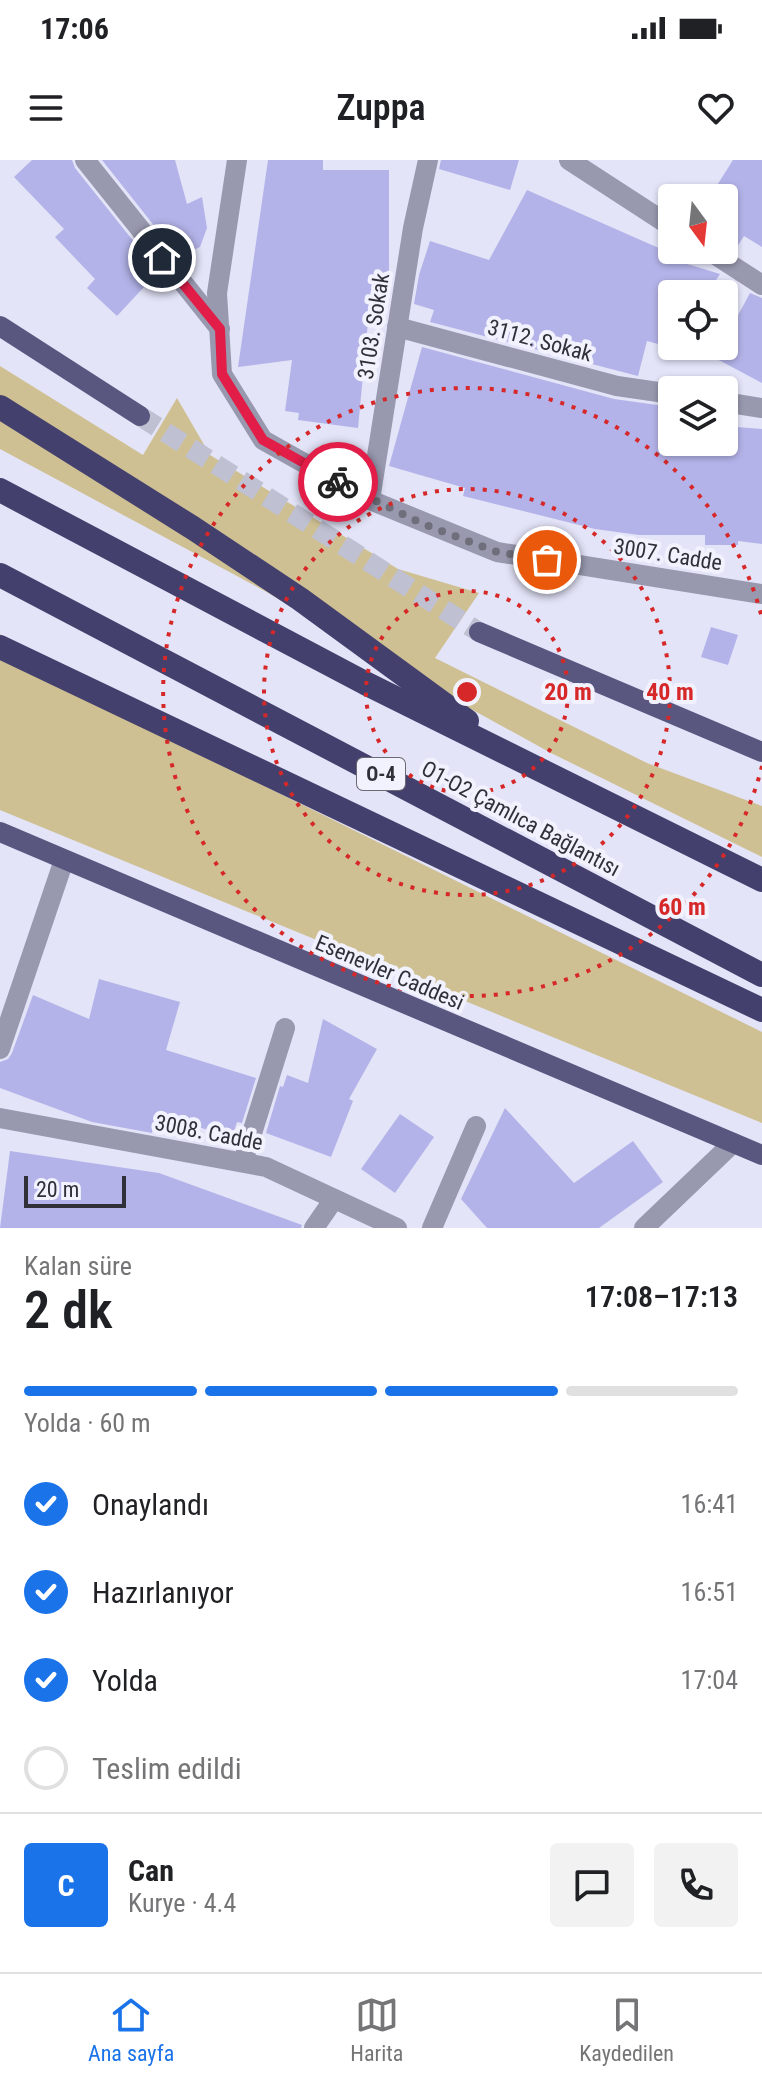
<!DOCTYPE html>
<html lang="tr">
<head>
<meta charset="utf-8">
<style>
  body { margin:0; font-family:"Roboto Condensed",sans-serif; background:#f2f2f2; color:#202124; height:100vh; display:flex; flex-direction:column; font-size:30px; white-space:nowrap }
  * { box-sizing:border-box; margin:0 }
  p { font-size:26px; color:#757577 }
  .icon { flex:none; width:44px; height:44px; fill:none; stroke:currentColor; stroke-width:2; stroke-linecap:round; stroke-linejoin:round }
  .map { position:relative; height:1068px; overflow:hidden }
  .sheet { display:flex; flex-direction:column; background:#fff; flex:1 }
  .sheet>* { flex:none }
  .needle { width:52px; rotate:165deg }
  .controls { position:absolute; left:658px; top:24px; display:grid; gap:16px }
  .controls a { display:grid; place-items:center; width:80px; height:80px; border-radius:8px; background:#fff; box-shadow:0 2px 6px #0004; font-size:40px }
  .scale { position:absolute; left:24px; bottom:20px; width:102px; box-sizing:border-box; padding-left:8px; border:4px solid #303038; border-top:0; font-size:22px; line-height:28px; white-space:nowrap; color:#303038; -webkit-text-stroke:6px #f1f2fe; paint-order:stroke }
  .pin { position:absolute; display:grid; place-items:center; width:68px; height:68px; color:#fff; margin:-34px; border:4px solid #fff; border-radius:50%; box-shadow:0 2px 8px #0007 }
  .courier { position:absolute; display:grid; place-items:center; width:80px; height:80px; margin:-40px; border:6px solid #e11d48; border-radius:50%; background:#fff; color:#222; box-shadow:0 2px 10px #0007 }
  .headline em { font-style:normal; font-weight:600 }
  .headline div { display:flex; flex-direction:column-reverse }
  .headline { display:flex; align-items:center; justify-content:space-between; height:136px; padding:0 24px }
  h1 { font-size:52px; font-weight:600; line-height:60px }
  .bar { display:grid; grid-template-columns:repeat(4,1fr); gap:12px 8px; align-content:center; height:96px; padding:0 24px }
  .bar i { height:10px; border-radius:6px; background:#e0e0e0 }
  .bar .current { background:#1a73e8 }
  .bar p { grid-column:span 4 }
  .line { display:flex; align-items:center; gap:20px; padding:0 24px; border-top:2px solid #e0e0e0 }
  .line div { flex:1 }
  .round { display:grid; place-items:center; flex:none; width:84px; height:84px; border-radius:8px; background:#f2f2f2 }
  ol { padding:0 24px; list-style:none }
  li { display:flex; align-items:center; gap:24px; height:88px }
  li p { margin-inline-start:auto }
  li .icon { padding:8px; border-radius:50%; background:#1a73e8; color:#fff; stroke-width:4 }
  li:last-child { color:#757577 }
  li i { width:44px; height:44px; border:4px solid #e0e0e0; border-radius:50% }
  .status { display:flex; justify-content:space-between; align-items:center; height:56px; padding:0 40px; background:#fff; direction:ltr }
  .status svg { height:22px; fill:currentColor }
  header { display:flex; justify-content:space-between; align-items:center; height:104px; padding:0 24px; background:#fff; font-size:36px; font-weight:600 }
  .menu { display:flex; justify-content:space-around; align-items:center; height:112px; border-top:2px solid #e0e0e0; background:#fff; font-size:22px; color:#757577 }
  .menu a { display:grid; justify-items:center; gap:4px }
  .menu .current { color:#1a73e8 }
  .map>svg:first-child { display:block }
  .green { fill:#cfc093 }
  .building { fill:#b4b3e9 }
  .lines { fill:none; stroke-linecap:round; stroke-linejoin:round }
  .major-tunnel { stroke:#bfc0d2; stroke-width:20; stroke-dasharray:20 10; stroke-linecap:butt }
  .minor { stroke:#9898af; stroke-width:20 }
  .major { stroke:#595780; stroke-width:20 }
  .highway { stroke:#43406e; stroke-width:24 }
  .done { stroke:#6f6f7b; stroke-width:8; stroke-dasharray:0 14.4 }
  .route { stroke:#e11d48; stroke-width:10 }
  .ring { fill:none; stroke:#d62828; stroke-width:4; stroke-dasharray:4 8 }
  .labels { text-anchor:middle; stroke-width:8; stroke-linejoin:round; paint-order:stroke }
  .shield { fill:#f1f2fe; stroke:#6a6a73; stroke-width:2 }
  .shield-label { font-size:20px; font-weight:bold; fill:#303038 }
  .street-label { font-size:22px; fill:#303038; stroke:#f1f2fe }
  .centre { fill:#d62828; stroke:#f1f2fe; stroke-width:4 }
  .ring-label { font-size:24px; text-anchor:middle; font-weight:bold; fill:#d62828; stroke:#f1f2fe; stroke-width:8; stroke-linejoin:round; paint-order:stroke }
</style>
</head>
<body>
<div class="status"><b>17:06</b><svg viewBox="0 0 49 12"><path d="M0 12V9h3v3zM5 12V6h3v6zM10 12V3h3v9zM15 12V0h3v12zM26 1h20v11H26zM47 4h2v5h-2z"/></svg></div>
<header><svg class="icon" aria-label="menu" viewBox="0 0 24 24"><path d="M4 6h16M4 12h16M4 18h16"/></svg>Zuppa<svg class="icon" aria-label="heart" viewBox="0 0 24 24"><path d="M12 20l-8-8c-3-5 5-10 8-4 3-6 11-1 8 4z"/></svg></header>
<div class="map">
<svg width="762" height="1068" viewBox="0 0 762 1068">
  <rect width="100%" height="100%" fill="#e3e4f8"/>
  <g class="green">
    <polygon points="0,206 143,295 177,238 210,295 398,409 479,433 435,498 647,603 762,646 762,697 551,593 422,522 263,430 0,289"/>
    <polygon points="0,474 135,562 762,872 762,963 0,650"/>
  </g>
  <g class="building">
    <polygon points="32,0 72,0 75,8 158,112 117,156 87,128 95,119 55,77 64,69 14,17"/>
    <polygon points="102,0 175,0 187,44 202,37 207,68 200,87 179,97"/>
    <polygon points="268,0 323,0 323,10 389,10 389,135 371,130 358,268 298,260 299,253 285,251 292,200 238,207"/>
    <polygon points="441,0 519,0 510,30 439,9"/>
    <polygon points="733,0 762,0 762,87 744,76 734,92 724,85 724,38 709,38"/>
    <polygon points="527,30 661,89 658,95 720,114 707,134 672,134 672,188 647,181 638,216 430,162 434,150 414,144 419,115 430,81 489,100"/>
    <polygon points="750,133 762,138 762,223 715,198 721,186 724,186 724,181"/>
    <polygon points="422,187 614,239 672,247 672,282 724,282 724,266 762,269 762,384 738,381 738,385 705,385 705,375 639,375 595,369 463,336 465,328 389,306"/>
    <polygon points="711,467 738,475 728,505 701,497"/>
    <polygon points="99,819 180,842 166,890 256,918 242,963 237,962 232,978 156,953 152,973 92,962 0,928 0,902 8,899 12,893 33,835 89,859"/>
    <polygon points="323,859 377,889 349,939 353,941 331,997 266,973 280,926 283,927 287,915 308,923"/>
    <polygon points="505,948 574,1023 633,981 663,1022 599,1068 487,1068 461,1039"/>
    <polygon points="400,954 434,977 395,1033 361,1009"/>
    <polygon points="10,991 159,1013 302,1065 301,1068 0,1068"/>
  </g>
  <g class="lines">
    <polyline class="major-tunnel" points="140,256 479,472"/>
    <g class="minor">
      <polyline points="85,0 220,169"/>
      <polyline points="237,0 217,133 222,214 263,280 370,340 497,392 762,434"/>
      <polyline points="569,0 672,67"/>
      <polyline points="708,90 762,125"/>
      <polyline points="397,167 617,226 672,234"/>
      <polyline points="724,242 762,248"/>
      <polyline points="370,340 413,68 428,0"/>
      <polyline points="0,889 64,700"/>
      <polyline points="0,958 266,1007 397,1068"/>
      <polyline points="243,1002 285,868"/>
      <polyline points="314,1068 334,1039"/>
      <polyline points="432,1068 476,966"/>
      <polyline points="644,1068 733,983"/>
    </g>
    <g class="major">
      <polyline points="0,166 140,256"/>
      <polyline points="479,472 762,592"/>
      <polyline points="0,672 762,995"/>
    </g>
    <g class="highway">
      <polyline points="0,247 193,368 300,439 467,561"/>
      <polyline points="0,330 365,523 762,720"/>
      <polyline points="0,415 762,815"/>
      <polyline points="0,487 762,850"/>
    </g>
  </g>
  <g class="lines">
    <polyline class="done" points="338,322 423,364 497,392 547,400"/>
    <polyline class="route" points="162,98 220,169 222,214 263,280 338,322"/>
  </g>
  <g class="ring">
    <circle cx="467" cy="532" r="101"/>
    <circle cx="467" cy="532" r="203"/>
    <path d="M762 606A304 304 0 1 1 762 458"/>
  </g>
  <g class="labels">
    <rect class="shield" x="357" y="598" width="48" height="32" rx="6"/>
    <g class="shield-label">
      <text x="381" y="621">O-4</text>
    </g>
    <g class="street-label">
      <text transform="translate(373 166) rotate(-81)" y="8">3103. Sokak</text>
      <text transform="translate(540 180) rotate(15)" y="8">3112. Sokak</text>
      <text transform="translate(668 394) rotate(9)" y="8">3007. Cadde</text>
      <text transform="translate(521 658) rotate(28)" y="8">O1-O2 Çamlıca Bağlantısı</text>
      <text transform="translate(390 812) rotate(23)" y="8">Esenevler Caddesi</text>
      <text transform="translate(209 972) rotate(11)" y="8">3008. Cadde</text>
    </g>
  </g>
  <circle cx="467" cy="532" r="12" class="centre"/>
  <g class="ring-label">
    <text x="568" y="540">20 m</text>
    <text x="670" y="540">40 m</text>
    <text x="682" y="755">60 m</text>
  </g>
</svg>
<div class="controls">
<a><svg class="needle" viewBox="-14 -14 28 28"><path d="M0-13l5 13h-10z" fill="#e53935"/><path d="M0 13l5-13h-10z" fill="#757577"/></svg></a>
<a><svg class="icon" aria-label="locate" viewBox="0 0 24 24"><circle cx="12" cy="12" r="6"/><path d="M12 2v4M12 18v4M2 12h4M18 12h4"/></svg></a>
<a><svg class="icon" aria-label="layers" viewBox="0 0 24 24"><path d="M12 4l9 5-9 5-9-5zM3 14l9 5 9-5"/></svg></a>
</div>
<div class="scale">20 m</div>
<div class="pin" style="left:547px;top:400px;background:#ea580c"><svg class="icon" aria-label="bag" viewBox="0 0 24 24"><path d="M5 8h14l-1 12H6zM9 8a3 3 0 0 1 6 0"/></svg></div>
<div class="pin" style="left:162px;top:98px;background:#1f2937"><svg class="icon" aria-label="home" viewBox="0 0 24 24"><path d="M3 11l9-7 9 7M6 9v11h12V9"/></svg></div>
<div class="courier" style="left:338px;top:322px"><svg class="icon" aria-label="bike" viewBox="0 0 24 24"><circle cx="6" cy="16" r="4"/><circle cx="18" cy="16" r="4"/><path d="M6 16l4-8h5l3 8M10 8l3 8H6M13 5h3"/></svg></div>
</div>
<section class="sheet">
<div class="headline"><div><h1>2 dk</h1><p>Kalan süre</p></div><em>17:08–17:13</em></div>
<div class="bar"><i class="current"></i><i class="current"></i><i class="current"></i><i></i><p>Yolda · 60 m</p></div>
<ol>
<li><svg class="icon" aria-label="check" viewBox="0 0 24 24"><path d="M5 12l5 5 9-10"/></svg>Onaylandı<p>16:41</p></li>
<li><svg class="icon" aria-label="check" viewBox="0 0 24 24"><path d="M5 12l5 5 9-10"/></svg>Hazırlanıyor<p>16:51</p></li>
<li><svg class="icon" aria-label="check" viewBox="0 0 24 24"><path d="M5 12l5 5 9-10"/></svg>Yolda<p>17:04</p></li>
<li><i></i>Teslim edildi</li>
</ol>
<div class="line" style="height:144px"><b class="round" style="background:#1a73e8;color:#fff">C</b><div><b>Can</b><p>Kurye · 4.4</p></div><a class="round"><svg class="icon" aria-label="chat" viewBox="0 0 24 24"><path d="M4 5h16v11H9l-5 4z"/></svg></a><a class="round"><svg class="icon" aria-label="phone" viewBox="0 0 24 24"><path d="M5 4h4l2 5-3 2q2 4 5 5l2-3 5 2v4C11 20 4 13 5 4z"/></svg></a></div>
</section>
<nav class="menu">
<a class="current"><svg class="icon" aria-label="home" viewBox="0 0 24 24"><path d="M3 11l9-7 9 7M6 9v11h12V9"/></svg>Ana sayfa</a>
<a><svg class="icon" aria-label="map" viewBox="0 0 24 24"><path d="M3 6l6-2 6 2 6-2v14l-6 2-6-2-6 2zM9 4v14M15 6v14"/></svg>Harita</a>
<a><svg class="icon" aria-label="saved" viewBox="0 0 24 24"><path d="M7 4h10v16l-5-4-5 4z"/></svg>Kaydedilen</a>
</nav>
</body>
</html>
